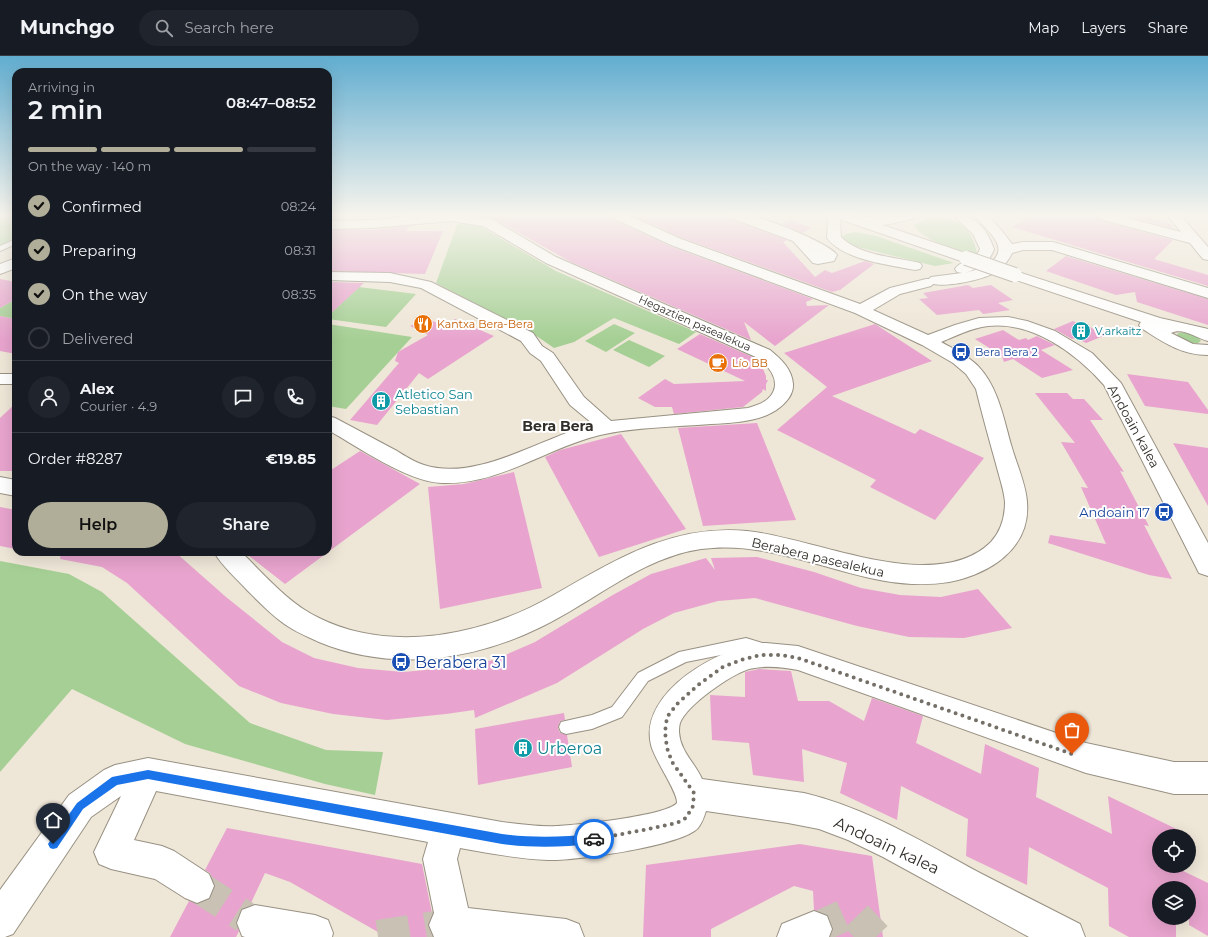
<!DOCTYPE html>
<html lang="en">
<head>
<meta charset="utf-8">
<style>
  body { margin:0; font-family:Montserrat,sans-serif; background:#20242c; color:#f1f3f6; height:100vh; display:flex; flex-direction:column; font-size:15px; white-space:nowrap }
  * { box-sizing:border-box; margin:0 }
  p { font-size:13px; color:#9ea1a6 }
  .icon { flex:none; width:22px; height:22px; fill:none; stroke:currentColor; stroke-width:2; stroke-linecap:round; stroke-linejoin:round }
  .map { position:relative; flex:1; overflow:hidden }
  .panel { position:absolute; left:12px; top:12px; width:320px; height:488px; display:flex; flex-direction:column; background:#171b24; border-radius:12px; box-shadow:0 4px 16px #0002 }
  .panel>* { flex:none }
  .fabs { position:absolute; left:1152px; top:773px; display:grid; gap:8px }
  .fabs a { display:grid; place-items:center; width:44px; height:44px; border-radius:50%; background:#171b24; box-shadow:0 4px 16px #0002; font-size:20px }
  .pin { position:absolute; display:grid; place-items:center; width:34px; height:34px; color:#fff; margin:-41px -17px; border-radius:50% 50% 50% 0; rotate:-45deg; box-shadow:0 0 4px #0007 }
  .pin .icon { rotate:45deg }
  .courier { position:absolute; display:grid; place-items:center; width:40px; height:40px; margin:-20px; border:3px solid #1a73e8; border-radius:50%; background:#fff; color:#222; box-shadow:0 1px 5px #0007 }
  .head em { font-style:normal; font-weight:600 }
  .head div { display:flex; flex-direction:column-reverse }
  .head { display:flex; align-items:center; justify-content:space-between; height:68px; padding:0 16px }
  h1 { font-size:26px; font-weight:600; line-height:30px }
  .bar { display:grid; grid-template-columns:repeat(4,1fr); gap:6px 4px; align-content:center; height:48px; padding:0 16px }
  .bar i { height:5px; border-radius:3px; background:#363941 }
  .bar .selected { background:#b0ae98 }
  .bar p { grid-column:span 4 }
  .line { display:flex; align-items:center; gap:10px; padding:0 16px; border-top:1px solid #363941 }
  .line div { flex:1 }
  .round { display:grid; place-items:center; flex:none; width:42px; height:42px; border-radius:21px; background:#20242c }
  ol { padding:0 16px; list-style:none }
  li { display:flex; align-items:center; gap:12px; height:44px }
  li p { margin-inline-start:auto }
  li .icon { padding:4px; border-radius:50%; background:#b0ae98; color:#111; stroke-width:4 }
  li:last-child { color:#9ea1a6 }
  li i { width:22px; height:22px; border:2px solid #363941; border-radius:50% }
  .action { display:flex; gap:8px; margin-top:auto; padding:8px 16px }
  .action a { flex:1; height:46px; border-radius:24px; background:#b0ae98; color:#111; font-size:16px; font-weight:600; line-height:46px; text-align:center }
  .action a+a { background:#20242c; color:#f1f3f6 }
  header { display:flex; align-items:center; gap:24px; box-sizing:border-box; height:56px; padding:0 20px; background:#171b24; border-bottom:1px solid #363941 }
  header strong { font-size:19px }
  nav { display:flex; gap:22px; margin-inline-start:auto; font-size:14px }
  .search { width:280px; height:36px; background:#20242c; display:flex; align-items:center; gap:10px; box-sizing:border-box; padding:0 14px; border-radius:22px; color:#9ea1a6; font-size:15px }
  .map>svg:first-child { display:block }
  .green { fill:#a5cf94 }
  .building { fill:#e8a4ce }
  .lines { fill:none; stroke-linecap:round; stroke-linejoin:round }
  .street-tunnel { stroke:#c8c1b4; stroke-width:32; stroke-dasharray:32 16; stroke-linecap:butt }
  .lane-casing { stroke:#989183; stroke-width:2 }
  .street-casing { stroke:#989183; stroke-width:2 }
  .secondary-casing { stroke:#989183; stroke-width:2 }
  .lane { fill:#fff; fill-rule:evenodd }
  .street { fill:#fff; fill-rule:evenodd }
  .secondary { fill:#fff; fill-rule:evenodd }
  .secondary-bridge-casing { stroke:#989183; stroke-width:16; stroke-linecap:butt }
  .secondary-bridge { stroke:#fff; stroke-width:14 }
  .route { fill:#1a73e8 }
  .done { stroke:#746f67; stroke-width:4; stroke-dasharray:0 7.2 }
  .labels { text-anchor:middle; stroke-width:4; stroke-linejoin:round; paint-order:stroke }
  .far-street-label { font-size:11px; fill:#322f2a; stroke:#fff }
  .far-food-label { font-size:11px; fill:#c56008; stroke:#fff; text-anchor:start }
  .far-culture-label { font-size:11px; fill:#0d838f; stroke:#fff; text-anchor:start }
  .far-transit-label { font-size:11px; fill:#164399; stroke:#fff; text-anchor:start }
  .culture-label { font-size:13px; fill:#0d838f; stroke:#fff; text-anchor:start }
  .street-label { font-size:13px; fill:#322f2a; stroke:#fff }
  .transit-label { font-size:13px; fill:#164399; stroke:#fff; text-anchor:end }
  .neighbourhood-label { font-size:14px; font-weight:bold; fill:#322f2a; stroke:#fff }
  .near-transit-label { font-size:16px; fill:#164399; stroke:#fff; text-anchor:start }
  .near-culture-label { font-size:16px; fill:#0d838f; stroke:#fff; text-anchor:start }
  .near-street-label { font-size:16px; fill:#322f2a; stroke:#fff }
</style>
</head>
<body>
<header>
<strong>Munchgo</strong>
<div class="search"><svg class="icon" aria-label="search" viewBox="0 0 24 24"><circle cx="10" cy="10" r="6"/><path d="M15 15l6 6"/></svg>Search here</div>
<nav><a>Map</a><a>Layers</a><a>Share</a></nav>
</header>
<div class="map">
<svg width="1208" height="881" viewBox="0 0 1208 881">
  <rect width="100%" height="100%" fill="#eee6d7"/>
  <g class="green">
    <polygon points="0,160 16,160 16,182 0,190"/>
    <path d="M938,161C961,165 972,173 977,197L976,199C957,193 924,186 914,169L928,162Z"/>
    <polygon points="458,166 478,169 556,215 696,276 679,288 614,262 574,286 554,292 538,281 436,227"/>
    <polygon points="855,176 876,180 954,207 935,210 853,190 845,185 842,181 846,178"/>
    <polygon points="359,231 416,238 386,271 328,263 328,260"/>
    <polygon points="16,243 16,263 0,260 0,252"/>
    <polygon points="328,268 412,281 346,353 328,350"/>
    <polygon points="614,268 635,277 606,296 585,285"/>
    <path d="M1178,277C1186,276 1196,278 1201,285L1198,287H1191L1177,280Z"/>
    <polygon points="629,284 665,300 649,311 613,294"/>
    <polygon points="0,505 69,518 102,536 250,667 326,694 383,696 375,739 325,728 185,688 72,633 0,716"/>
  </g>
  <g class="building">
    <polygon points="485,160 612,160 614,164 670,190 813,243 806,246 807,250 829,249 775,290 744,266 751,284 571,206 494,163"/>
    <polygon points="634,160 724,160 787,184 783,186 815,221 825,214 832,217 865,205 874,208 840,234 832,236 682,182"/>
    <polygon points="1031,160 1097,160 1100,164 1173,184 1154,203 1208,219 1208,230 1012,171"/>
    <polygon points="1127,160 1144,160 1171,168 1172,172"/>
    <polygon points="791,164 812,172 802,177 782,168"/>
    <polygon points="409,170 406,175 443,175 425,218 328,215 328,174 372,174"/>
    <polygon points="1066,200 1208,243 1208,269 1137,246 1135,236 1116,239 1046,215"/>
    <polygon points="0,223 16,226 16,243 0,252"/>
    <polygon points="328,226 364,227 328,260"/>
    <polygon points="968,229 973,232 991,229 1013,244 998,247 1010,254 983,258 979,254 937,259 919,243 928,242 923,237"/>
    <polygon points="0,260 16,263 16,298 0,295"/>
    <polygon points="426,262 444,270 455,263 494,280 428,323 419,317 377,369 350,364 399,307 395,305 398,296 428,279 410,270"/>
    <polygon points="1073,265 1083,270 1086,269 1106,279 1086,287 1076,282 1072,283 1054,273"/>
    <polygon points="875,268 932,305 832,340 915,378 920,373 984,402 935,464 870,431 876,424 777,374 827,331 784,297"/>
    <polygon points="1003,274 1019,284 1026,282 1028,284 1037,280 1055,289 1041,294 1073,314 1042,322 1013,303 1004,306 1000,295 1001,295 999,293 994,295 975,283"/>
    <polygon points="700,278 757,303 752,308 760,306 766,320 766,324 768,324 766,328 766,335 763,333 762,336 743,351 674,358 672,351 655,351 638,342 665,323 674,328 745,325 677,293"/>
    <polygon points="1127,318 1188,326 1208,354 1208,358 1145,350"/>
    <polygon points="1035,337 1067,337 1073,343 1084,343 1103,364 1090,364 1124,416 1120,415 1149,470 1144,469 1172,523 1149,519 1048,487 1050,479 1106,488 1081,431 1088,432 1061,386 1075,387"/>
    <polygon points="16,347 16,415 0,415 0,362"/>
    <polygon points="757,367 796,464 703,470 678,372"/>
    <polygon points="621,378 686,473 599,501 545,401 560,394"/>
    <polygon points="1173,387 1208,392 1208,450"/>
    <polygon points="360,395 420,428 285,528 244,496 328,496 328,416"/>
    <polygon points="514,416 542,532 440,553 428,431 464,428"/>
    <polygon points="0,451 16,454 16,493 0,490"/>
    <polygon points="61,496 175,496 226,541 282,586 314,602 358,612 403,616 448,612 494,604 535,586 611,540 651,518 706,502 715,514 711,502 757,501 814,516 861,532 900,539 941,541 978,533 1012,572 964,582 909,581 857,570 755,542 718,545 674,557 643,573 557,627 475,662 474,654 446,658 387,664 333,658 281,647 239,630 127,527 102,511 60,503"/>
    <polygon points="759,613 791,615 798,645 829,645 864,665 872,642 923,660 916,687 981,718 985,688 1039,712 1036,741 1112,778 1108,740 1191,780 1159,780 1159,810 1173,810 1208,827 1208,880 1189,869 1189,832 1159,832 1159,862 1176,862 1176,881 1129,881 1109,870 1108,832 1029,791 1027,829 966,800 968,763 901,730 897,764 840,737 847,707 802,693 804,726 753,719 749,687 712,684 710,639 745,641 745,616"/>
    <polygon points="564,657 565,664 560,665 558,672 560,677 567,679 572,711 478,729 475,673"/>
    <polygon points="227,772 422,808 432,857 428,868 432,881 378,881 378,876 290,826 265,817 250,849 241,853 236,866 239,875 236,881 170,881 189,845 198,848 210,843 215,829 210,817 205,814"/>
    <polygon points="800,788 872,800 883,881 831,881 833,872 828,859 814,854 813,835 794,830 711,873 711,881 643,881 646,809"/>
  </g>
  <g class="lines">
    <g class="street-tunnel">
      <polyline points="197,830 245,861"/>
      <polyline points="814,873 852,856 876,881"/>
      <polyline points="378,880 447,869"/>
    </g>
    <defs>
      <g id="lane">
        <polygon points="16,183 16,188 0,195 0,190"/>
        <polygon points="746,582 769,589 771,593 769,597 764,599 746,594 686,606 648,625 622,661 592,673 566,678 561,676 559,671 561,666 592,659 612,651 638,617 679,596"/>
      </g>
      <g id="street">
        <path d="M413,160H477L493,164L556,201L770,294C781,303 792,313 793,328C794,342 779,354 767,359C750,366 730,367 711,368C674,371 636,371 600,379C546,392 500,429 442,427C408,426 358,391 328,374V360L335,362C356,373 376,384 397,395C405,400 414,406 424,409C477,426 541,382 593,368L570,349L541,305L530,297L521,285L421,232L390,226L328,224V216L390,217L431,226L533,277L542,290L553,297L584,341L611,365L748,352C781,344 783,321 758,302L546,207L483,170L451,165L372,172L328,173V165L372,164Z"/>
        <path d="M613,160H630L681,183L860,248L890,232L926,223H929L931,221L962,217L957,216L955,213C961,203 974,208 980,193L973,178L957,163L958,160C978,160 988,176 994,193C989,208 978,213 964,217C978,214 1007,205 996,185C991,176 982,169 976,160H989L1002,175L1012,188L1023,186H1053L1208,232V242L1052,194H1023L1012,197C1009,204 1003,211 996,216C983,224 948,231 933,228L931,230L900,238L873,254L928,279L955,269L979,262L1008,261L1027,265L1055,275L1092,297L1121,327L1208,487V520L1199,517L1104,329C1076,297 1032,265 988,270C971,272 956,280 941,286C954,293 968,300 978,310C999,332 1004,365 1012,392C1017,409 1026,429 1027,446C1031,493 989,518 949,526C863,540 787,481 701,493C641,502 595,545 541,571C472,605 391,616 319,586C309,581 298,577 289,571C273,561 260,547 247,534C236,522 222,510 214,496H241C265,519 288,547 319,562C392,598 484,579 552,540C616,504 671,468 747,475C813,481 935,541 991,486C1001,475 1005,461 1005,446C1004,434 999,420 996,408C989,383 982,358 976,333L966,318L953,307L922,289L855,257L671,189L615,163Z"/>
        <path d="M732,160C738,160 745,160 750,160C766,162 829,187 837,199L834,205L818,208L813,207L793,185L734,163Z"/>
        <path d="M826,160H839L840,164L841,181C860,200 895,201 920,207L922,210L920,213L915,214C890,209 843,204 827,182L828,164Z"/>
        <path d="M914,160L912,163C896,167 878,172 860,168L859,165L860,162L865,161Z"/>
        <polygon points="1098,160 1120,160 1181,176 1168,160 1181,160 1208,191 1208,204 1203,203 1190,187 1100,163"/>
        <polygon points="16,202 16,212 0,218 0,208"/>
        <rect x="0" y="318" width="16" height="10"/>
        <polygon points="0,421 16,424 16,440 0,437"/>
        <path d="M766,587L798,590L1086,687L1174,706H1208V738H1174L1086,717L798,614C782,611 766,609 749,613C730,619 687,649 680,667C679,670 679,674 679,676C680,695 695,707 702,723L804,737C867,752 923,786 980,817C1013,834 1047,851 1080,868L1085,881H1029L883,801L848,784L819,773L788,767L706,755C704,761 702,767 698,772C681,790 575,805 548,804C518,803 489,797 460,792L457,803L468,852L566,863L579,868L584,881H434L429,869L434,857L423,803L428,786L156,735L134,784L162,790L174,795L209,818L214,830L209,842L197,847L185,842L155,823L111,813L99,808L94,796L121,740L91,761L13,878L5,881H0V834L69,739L104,714L115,709L148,702L502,766C520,768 539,771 557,770C577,769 666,760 677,747C678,736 655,705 651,689C638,636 722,589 766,587Z"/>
        <polygon points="255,849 315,859 328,864 333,877 332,881 245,881 242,880 237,867 242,854"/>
        <polygon points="814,855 827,860 832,873 829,881 777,881 782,868"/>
      </g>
      <g id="secondary">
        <polygon points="837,160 856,160 971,199 973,202 971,205 966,206 961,205 839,163"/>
        <path d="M1015,215L1160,262L1204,272L1208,273V285C1196,282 1183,271 1171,277L1193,288L1208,289V299C1181,299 1163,286 1141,272L1139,269L1141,266L1010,222L1008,219L1010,216Z"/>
      </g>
    </defs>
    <use href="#lane" class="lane-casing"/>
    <use href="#street" class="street-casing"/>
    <use href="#secondary" class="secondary-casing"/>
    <use href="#lane" class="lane"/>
    <use href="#street" class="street"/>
    <use href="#secondary" class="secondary"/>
    <defs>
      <polyline id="secondary-bridge" points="966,202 1015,219"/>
    </defs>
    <use href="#secondary-bridge" class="secondary-bridge-casing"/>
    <use href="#secondary-bridge" class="secondary-bridge"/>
  </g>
  <linearGradient id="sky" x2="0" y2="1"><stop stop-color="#61add0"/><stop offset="0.56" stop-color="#f7f4ed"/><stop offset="1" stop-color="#f7f4ed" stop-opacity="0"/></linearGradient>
  <rect width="1208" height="284" fill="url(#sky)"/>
  <path class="route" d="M148,714L502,778C534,782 562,781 594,778L598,779L599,783L598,786L594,788C562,791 534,792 502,788L148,723L117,729L83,753L57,792L53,793L50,792L48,788L50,785L77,747L112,721Z"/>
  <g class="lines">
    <polyline class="done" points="594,783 644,774 677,767 686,762 693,750 694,737 672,706 667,692 665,676 667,661 677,648 698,629 723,611 741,604 761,599 781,599 798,602 1072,698"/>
  </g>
  <defs>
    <symbol id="restaurant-disc" viewBox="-11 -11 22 22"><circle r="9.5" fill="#e8710a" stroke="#fff"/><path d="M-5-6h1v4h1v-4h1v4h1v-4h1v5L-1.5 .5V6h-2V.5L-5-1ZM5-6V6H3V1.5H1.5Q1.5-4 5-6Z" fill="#fff"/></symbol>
    <symbol id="building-disc" viewBox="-11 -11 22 22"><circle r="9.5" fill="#0f9aa8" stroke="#fff"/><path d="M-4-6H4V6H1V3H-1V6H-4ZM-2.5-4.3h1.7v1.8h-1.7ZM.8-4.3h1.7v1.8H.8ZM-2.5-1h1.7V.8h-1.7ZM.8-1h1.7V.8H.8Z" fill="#fff"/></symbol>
    <symbol id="bus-disc" viewBox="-11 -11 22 22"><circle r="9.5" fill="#1a4fb4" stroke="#fff"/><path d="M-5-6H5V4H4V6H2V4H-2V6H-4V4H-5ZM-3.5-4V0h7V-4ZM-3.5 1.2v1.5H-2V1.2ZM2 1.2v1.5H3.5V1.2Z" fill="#fff"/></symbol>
    <symbol id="cafe-disc" viewBox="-11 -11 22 22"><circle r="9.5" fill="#e8710a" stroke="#fff"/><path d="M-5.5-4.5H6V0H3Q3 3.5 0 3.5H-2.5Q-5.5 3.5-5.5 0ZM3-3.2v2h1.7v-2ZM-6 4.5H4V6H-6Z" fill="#fff"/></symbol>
  </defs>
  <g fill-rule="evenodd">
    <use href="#restaurant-disc" x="412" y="257" width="22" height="22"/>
    <use href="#building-disc" x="1070" y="264" width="22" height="22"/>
    <use href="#bus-disc" x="950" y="285" width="22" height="22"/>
    <use href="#cafe-disc" x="707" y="296" width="22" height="22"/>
    <use href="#building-disc" x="370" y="334" width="22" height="22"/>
    <use href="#bus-disc" x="1153" y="445" width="22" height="22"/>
    <use href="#bus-disc" x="390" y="595" width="22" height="22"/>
    <use href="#building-disc" x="512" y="681" width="22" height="22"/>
  </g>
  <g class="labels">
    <g class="far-street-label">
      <text transform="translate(695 267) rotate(24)" y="4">Hegaztien pasealekua</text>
    </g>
    <g class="far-food-label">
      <text x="437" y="272">Kantxa Bera-Bera</text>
      <text x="732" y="311">Lío BB</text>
    </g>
    <g class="far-culture-label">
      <text x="1095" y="279">V.arkaitz</text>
    </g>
    <g class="far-transit-label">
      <text x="975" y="300">Bera Bera 2</text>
    </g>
    <g class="culture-label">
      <text x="395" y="343">Atletico San<tspan x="395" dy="15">Sebastian</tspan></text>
    </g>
    <g class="street-label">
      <text transform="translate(1134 370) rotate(61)" y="5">Andoain kalea</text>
      <text transform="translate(818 501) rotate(13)" y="5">Berabera pasealekua</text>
    </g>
    <g class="transit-label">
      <text x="1150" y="461">Andoain 17</text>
    </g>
    <g class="neighbourhood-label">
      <text x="558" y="375">Bera Bera</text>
    </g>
    <g class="near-transit-label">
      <text x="415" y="612">Berabera 31</text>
    </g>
    <g class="near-culture-label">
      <text x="537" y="698">Urberoa</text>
    </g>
    <g class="near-street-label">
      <text transform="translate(887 789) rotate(25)" y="6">Andoain kalea</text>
    </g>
  </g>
</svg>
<div class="fabs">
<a><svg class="icon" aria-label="locate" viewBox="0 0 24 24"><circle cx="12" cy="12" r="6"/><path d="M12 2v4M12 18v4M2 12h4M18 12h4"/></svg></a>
<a><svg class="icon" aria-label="layers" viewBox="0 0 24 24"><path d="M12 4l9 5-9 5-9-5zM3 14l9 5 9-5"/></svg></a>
</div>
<div class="pin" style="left:1072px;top:698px;background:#ea580c"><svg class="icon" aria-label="bag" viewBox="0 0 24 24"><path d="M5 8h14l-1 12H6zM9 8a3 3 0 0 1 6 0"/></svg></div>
<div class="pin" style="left:53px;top:788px;background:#1f2937"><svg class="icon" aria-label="home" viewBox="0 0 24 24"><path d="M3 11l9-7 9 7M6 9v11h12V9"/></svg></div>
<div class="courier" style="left:594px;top:783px"><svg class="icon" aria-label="car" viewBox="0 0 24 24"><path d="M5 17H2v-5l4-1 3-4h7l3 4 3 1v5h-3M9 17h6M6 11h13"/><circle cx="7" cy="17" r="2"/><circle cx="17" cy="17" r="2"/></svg></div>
<section class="panel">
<div class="head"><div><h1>2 min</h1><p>Arriving in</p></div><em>08:47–08:52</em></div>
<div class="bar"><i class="selected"></i><i class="selected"></i><i class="selected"></i><i></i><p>On the way · 140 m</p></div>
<ol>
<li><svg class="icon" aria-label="check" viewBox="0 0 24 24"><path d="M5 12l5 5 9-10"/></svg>Confirmed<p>08:24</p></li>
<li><svg class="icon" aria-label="check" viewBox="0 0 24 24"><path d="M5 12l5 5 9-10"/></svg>Preparing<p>08:31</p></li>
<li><svg class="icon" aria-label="check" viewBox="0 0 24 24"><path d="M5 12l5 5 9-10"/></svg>On the way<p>08:35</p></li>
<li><i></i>Delivered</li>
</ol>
<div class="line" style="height:72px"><a class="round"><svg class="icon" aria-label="person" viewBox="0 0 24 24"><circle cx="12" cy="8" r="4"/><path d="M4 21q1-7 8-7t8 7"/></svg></a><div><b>Alex</b><p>Courier · 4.9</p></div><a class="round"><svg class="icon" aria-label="chat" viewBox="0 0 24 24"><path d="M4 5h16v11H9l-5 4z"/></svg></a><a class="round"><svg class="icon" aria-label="phone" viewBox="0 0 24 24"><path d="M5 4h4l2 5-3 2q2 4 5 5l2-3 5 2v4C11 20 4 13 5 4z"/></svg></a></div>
<div class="line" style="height:52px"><div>Order #8287</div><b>€19.85</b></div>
<div class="action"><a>Help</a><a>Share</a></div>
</section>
</div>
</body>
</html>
